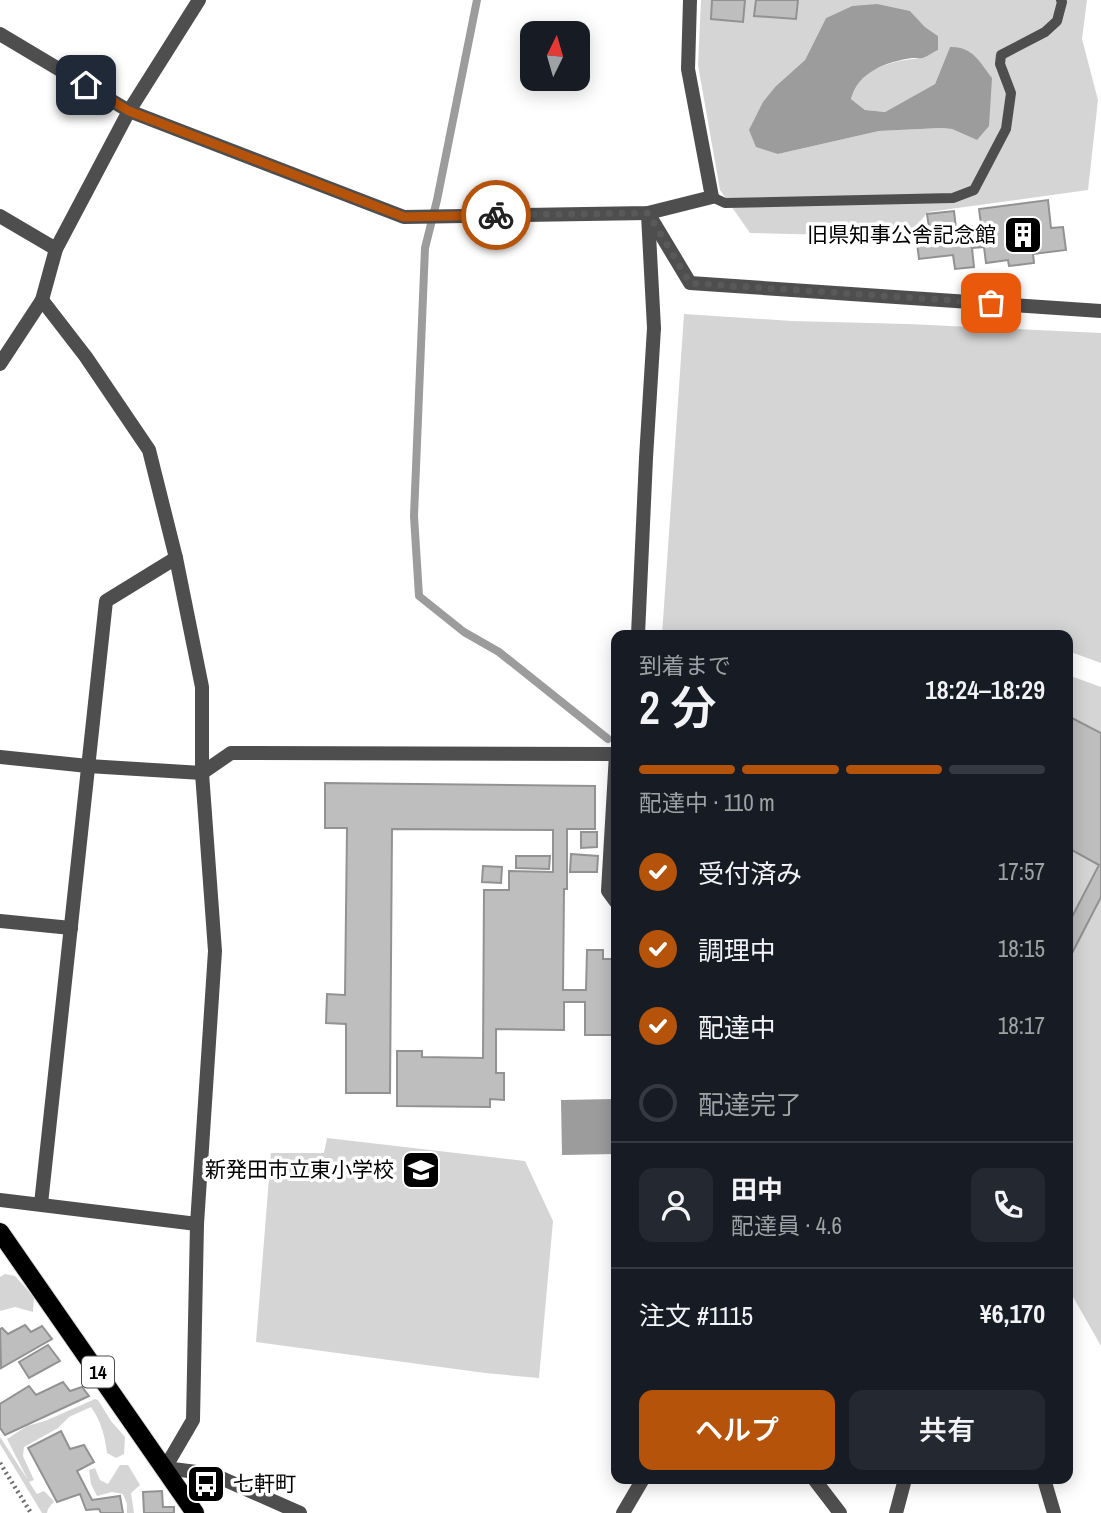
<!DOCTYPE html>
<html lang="ja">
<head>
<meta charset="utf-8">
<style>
  body { margin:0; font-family:"Archivo Narrow","Noto Sans JP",sans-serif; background:#242831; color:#f1f3f6; height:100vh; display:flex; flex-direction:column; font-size:26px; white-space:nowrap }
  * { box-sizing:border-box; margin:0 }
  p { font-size:23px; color:#9ea1a6 }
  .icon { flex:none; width:38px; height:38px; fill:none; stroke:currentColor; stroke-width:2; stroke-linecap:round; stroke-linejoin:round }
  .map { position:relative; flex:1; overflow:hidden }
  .side { position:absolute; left:611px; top:630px; width:462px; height:854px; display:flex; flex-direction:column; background:#171b24; border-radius:14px; box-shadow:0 4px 18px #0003 }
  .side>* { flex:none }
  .needle { width:46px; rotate:5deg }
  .tools { position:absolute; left:520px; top:21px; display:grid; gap:14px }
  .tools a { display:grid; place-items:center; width:70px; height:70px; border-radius:14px; background:#171b24; box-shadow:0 4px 18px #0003; font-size:35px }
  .pin { position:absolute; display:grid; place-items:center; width:60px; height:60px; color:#fff; margin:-30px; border-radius:14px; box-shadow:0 4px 10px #0006 }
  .courier { position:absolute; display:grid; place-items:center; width:70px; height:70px; margin:-35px; border:5px solid #b45309; border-radius:50%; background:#fff; color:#222; box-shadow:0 2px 9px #0007 }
  .headline em { font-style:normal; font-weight:600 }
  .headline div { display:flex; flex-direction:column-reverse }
  .headline { display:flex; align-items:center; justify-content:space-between; height:119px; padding:0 28px }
  h1 { font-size:46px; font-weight:600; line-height:52px }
  .bar { display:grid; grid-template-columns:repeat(4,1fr); gap:10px 7px; align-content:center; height:84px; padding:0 28px }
  .bar i { height:9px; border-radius:5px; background:#363941 }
  .bar .selected { background:#b45309 }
  .bar p { grid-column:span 4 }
  .line { display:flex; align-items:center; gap:18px; padding:0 28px; border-top:2px solid #363941 }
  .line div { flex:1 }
  .round { display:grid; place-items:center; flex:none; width:74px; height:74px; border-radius:14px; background:#242831 }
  ol { padding:0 28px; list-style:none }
  li { display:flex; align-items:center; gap:21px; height:77px }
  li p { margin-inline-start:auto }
  li .icon { padding:7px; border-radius:50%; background:#b45309; color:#fff; stroke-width:4 }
  li:last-child { color:#9ea1a6 }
  li i { width:38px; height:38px; border:4px solid #363941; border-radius:50% }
  .primary-button { display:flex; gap:14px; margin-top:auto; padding:14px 28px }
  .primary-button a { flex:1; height:80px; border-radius:14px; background:#b45309; color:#fff; font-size:28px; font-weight:600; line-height:80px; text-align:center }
  .primary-button a+a { background:#242831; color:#f1f3f6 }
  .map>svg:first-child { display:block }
  .green { fill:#d5d5d5; fill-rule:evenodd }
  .water { fill:#9c9c9c }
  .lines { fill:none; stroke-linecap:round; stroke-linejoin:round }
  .stream { stroke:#9c9c9c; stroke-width:8 }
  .building { fill:#bebebe; stroke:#929292; stroke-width:2 }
  .primary-casing { stroke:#dbdbdb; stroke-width:20 }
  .path { stroke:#707070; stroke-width:4.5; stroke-dasharray:2 3.5; stroke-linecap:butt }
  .service { stroke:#4e4e4e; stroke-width:10 }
  .minor { stroke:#4e4e4e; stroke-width:14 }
  .primary { stroke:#000; stroke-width:18 }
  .done { stroke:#595959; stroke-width:7; stroke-dasharray:0 12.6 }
  .route { stroke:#b45309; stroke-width:9 }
  .labels { text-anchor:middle; stroke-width:7; stroke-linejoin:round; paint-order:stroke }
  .shield { fill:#fff; stroke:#4c4c4c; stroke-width:2 }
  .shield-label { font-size:19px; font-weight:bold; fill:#000 }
  .poi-label { font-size:21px; fill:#000; stroke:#fff; text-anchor:end }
</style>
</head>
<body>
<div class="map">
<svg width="1101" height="1513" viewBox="0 0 1101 1513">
  <rect width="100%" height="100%" fill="#fff"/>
  <g class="green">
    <path d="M701,0H1087L1082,39L1098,100L1088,190L928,212L907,237L750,233L720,190L698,65ZM852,6L910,11L925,27L938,36L924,58C894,60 860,67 851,99L865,110L885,112L935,84L950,47L977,140L952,129L941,128L879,131L778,154L776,86L805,60L826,18Z"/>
    <polygon points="684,314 792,321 908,324 1101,333 1101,663 1068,651 1068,635 662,635"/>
    <polygon points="1068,675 1101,687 1101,1346 1068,1288"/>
    <polygon points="327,1138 525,1161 553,1221 539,1378 485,1373 256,1342 271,1153 324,1153"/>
    <polygon points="5,1274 15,1276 34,1297 33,1312 15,1307 0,1311 0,1277"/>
    <path d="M95,1399L98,1400L111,1421L125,1437L124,1454L116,1458L107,1453C105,1436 101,1421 91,1407L69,1417L58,1428L24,1447L23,1456L34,1480L29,1482L37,1494L44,1491L54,1501L48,1509L47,1513H42L0,1444V1437L28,1480L7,1439L27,1426L45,1421Z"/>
    <polygon points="120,1465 128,1465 140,1485 131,1493 134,1513 127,1513 127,1504 123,1494 112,1492 97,1496 91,1484 89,1470 95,1468 100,1480 108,1484"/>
  </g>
  <g class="water">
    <path d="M877,4L910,11L925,27L938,36V50C933,52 928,56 923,58C919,59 916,58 912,58C886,62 858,72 851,99L865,110L885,112L935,84L950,47C972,46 980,62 992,78L989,126L977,140L952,129L941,128L879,131L778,154L756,147L749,130L763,102L776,86L805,60L826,18L852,6Z"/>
    <polygon points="616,1099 616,1154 562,1155 561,1100"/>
  </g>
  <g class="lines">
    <polyline class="stream" points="477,0 437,200 425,248 414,516 419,596 464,632 499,652 608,739"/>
  </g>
  <g class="building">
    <polygon points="712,0 745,0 743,22 711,19"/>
    <polygon points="756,0 798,0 796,19 754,16"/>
    <polygon points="1048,200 1051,228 1063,227 1066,250 1033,254 1034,263 1009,266 1008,260 986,263 984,247 972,248 974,267 955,269 953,255 919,259 916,235 930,234 927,214 954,211 956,228 972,226 974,240 983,239 979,209"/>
    <polygon points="1068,716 1101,733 1101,897 1068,961 1068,912 1073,915 1099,865 1068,848"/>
    <polygon points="325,783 595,786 595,829 567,829 567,889 564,889 563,990 586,990 587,950 603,950 603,959 616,959 616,1035 585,1035 585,1002 564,1002 564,1030 496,1029 496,1073 504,1073 504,1100 490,1099 490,1107 397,1106 397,1051 422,1051 422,1057 483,1058 484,890 509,890 509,871 553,872 553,830 392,829 390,1093 346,1093 346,1024 326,1023 327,994 345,995 347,828 325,828"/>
    <polygon points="581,832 597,832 597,847 581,848"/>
    <polygon points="571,854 598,856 597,872 570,872"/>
    <polygon points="516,856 550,856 549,869 516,868"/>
    <polygon points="483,866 502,867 501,883 482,882"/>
    <polygon points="25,1325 31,1332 42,1326 52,1339 1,1368 0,1329 2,1328 8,1334"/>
    <polygon points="48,1345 60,1361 29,1378 19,1362"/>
    <polygon points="63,1382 70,1391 82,1387 89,1396 5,1435 0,1428 0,1404 29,1386 36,1395"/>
    <polygon points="61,1431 70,1449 84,1445 94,1462 77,1471 92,1500 120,1496 123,1513 101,1513 99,1509 86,1510 80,1494 57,1502 28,1448"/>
    <polygon points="162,1491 163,1507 174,1507 174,1513 144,1513 143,1492"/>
  </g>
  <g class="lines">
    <defs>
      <polyline id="primary" points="0,1232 195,1513"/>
    </defs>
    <use href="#primary" class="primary-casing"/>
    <polyline class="path" points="0,1463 31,1513"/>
    <polyline class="service" points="712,197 725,203 953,198 974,190 1006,129 1011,93 1000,64 1001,55 1045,32 1057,21 1062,2 1061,0"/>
    <g class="minor">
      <polyline points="0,34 129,111 404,217 648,213 712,197 688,69 690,0"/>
      <polyline points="648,213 690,283 1101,311"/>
      <polyline points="0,216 56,249"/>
      <polyline points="42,300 86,357 149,450 176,558 202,687 202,773 215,951 197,1224 193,1420 165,1468 212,1474 300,1513"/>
      <polyline points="0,364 42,300 56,249 129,111 199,0"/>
      <polyline points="638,635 646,458 654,328 648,215"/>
      <polyline points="616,754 608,891 616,902"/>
      <polyline points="0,757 88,766 202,773 231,753 616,754"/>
      <polyline points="0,921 71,928"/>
      <polyline points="0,1200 197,1224"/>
      <polyline points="41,1204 106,601 176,558"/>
      <polyline points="814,1479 840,1513"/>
      <polyline points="1044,1479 1054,1513"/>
      <polyline points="623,1513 643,1479"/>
      <polyline points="896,1513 905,1479"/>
    </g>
    <use href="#primary" class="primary"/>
  </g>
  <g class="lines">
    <polyline class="done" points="496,215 648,213 690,283 991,303"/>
    <polyline class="route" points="86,85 129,111 404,217 496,215"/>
  </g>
  <defs>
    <symbol id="building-square" viewBox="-11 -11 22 22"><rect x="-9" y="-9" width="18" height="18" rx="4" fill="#000" stroke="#fff"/><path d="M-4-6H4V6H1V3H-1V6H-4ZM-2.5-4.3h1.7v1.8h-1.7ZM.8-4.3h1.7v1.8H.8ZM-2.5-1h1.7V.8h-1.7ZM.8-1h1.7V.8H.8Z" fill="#fff"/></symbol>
    <symbol id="school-square" viewBox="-11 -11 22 22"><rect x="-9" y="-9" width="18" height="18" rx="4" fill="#000" stroke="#fff"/><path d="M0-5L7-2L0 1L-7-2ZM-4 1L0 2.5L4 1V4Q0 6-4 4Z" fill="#fff"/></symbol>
    <symbol id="bus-square" viewBox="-11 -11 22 22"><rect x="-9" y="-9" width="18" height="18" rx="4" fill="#000" stroke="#fff"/><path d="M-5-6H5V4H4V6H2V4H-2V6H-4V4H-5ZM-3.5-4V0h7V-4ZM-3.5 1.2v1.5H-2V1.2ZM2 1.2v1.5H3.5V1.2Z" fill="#fff"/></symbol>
  </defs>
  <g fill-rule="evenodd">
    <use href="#building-square" x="1001" y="213" width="44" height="44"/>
    <use href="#school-square" x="399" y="1148" width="44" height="44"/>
    <use href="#bus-square" x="184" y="1462" width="44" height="44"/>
  </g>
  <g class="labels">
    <rect class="shield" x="82" y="1356.5" width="32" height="31" rx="5"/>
    <g class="shield-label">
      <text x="98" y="1379">14</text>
    </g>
    <g class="poi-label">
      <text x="996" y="242">旧県知事公舎記念館</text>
      <text x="394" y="1177">新発田市立東小学校</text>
      <text x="233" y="1491" text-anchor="start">七軒町</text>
    </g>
  </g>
</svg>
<div class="tools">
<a><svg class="needle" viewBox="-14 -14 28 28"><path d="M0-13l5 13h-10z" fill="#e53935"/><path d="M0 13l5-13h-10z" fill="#9ea1a6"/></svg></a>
</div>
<div class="pin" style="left:991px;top:303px;background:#ea580c"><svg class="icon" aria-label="bag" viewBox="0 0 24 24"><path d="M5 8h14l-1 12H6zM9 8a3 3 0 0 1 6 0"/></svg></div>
<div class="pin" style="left:86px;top:85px;background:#1f2937"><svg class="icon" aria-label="home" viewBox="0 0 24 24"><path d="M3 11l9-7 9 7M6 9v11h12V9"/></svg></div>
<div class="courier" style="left:496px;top:215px"><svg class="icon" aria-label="bike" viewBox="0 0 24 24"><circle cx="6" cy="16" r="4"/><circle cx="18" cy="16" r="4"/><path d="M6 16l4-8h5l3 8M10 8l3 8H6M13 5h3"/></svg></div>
<section class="side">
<div class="headline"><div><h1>2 分</h1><p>到着まで</p></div><em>18:24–18:29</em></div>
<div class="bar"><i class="selected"></i><i class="selected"></i><i class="selected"></i><i></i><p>配達中 · 110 m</p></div>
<ol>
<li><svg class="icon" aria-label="check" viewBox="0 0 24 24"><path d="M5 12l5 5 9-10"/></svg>受付済み<p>17:57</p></li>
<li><svg class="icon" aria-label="check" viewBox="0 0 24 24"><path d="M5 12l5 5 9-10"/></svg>調理中<p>18:15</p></li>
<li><svg class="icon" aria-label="check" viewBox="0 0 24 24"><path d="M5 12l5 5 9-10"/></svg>配達中<p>18:17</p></li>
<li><i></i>配達完了</li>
</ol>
<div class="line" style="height:126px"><a class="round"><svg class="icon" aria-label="person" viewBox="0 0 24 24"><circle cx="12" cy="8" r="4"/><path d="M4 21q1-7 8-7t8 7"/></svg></a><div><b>田中</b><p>配達員 · 4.6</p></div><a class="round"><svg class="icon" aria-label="phone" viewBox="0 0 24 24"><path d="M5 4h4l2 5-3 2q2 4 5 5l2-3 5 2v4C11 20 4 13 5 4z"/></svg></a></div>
<div class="line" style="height:91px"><div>注文 #1115</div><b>¥6,170</b></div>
<div class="primary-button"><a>ヘルプ</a><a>共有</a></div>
</section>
</div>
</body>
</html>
